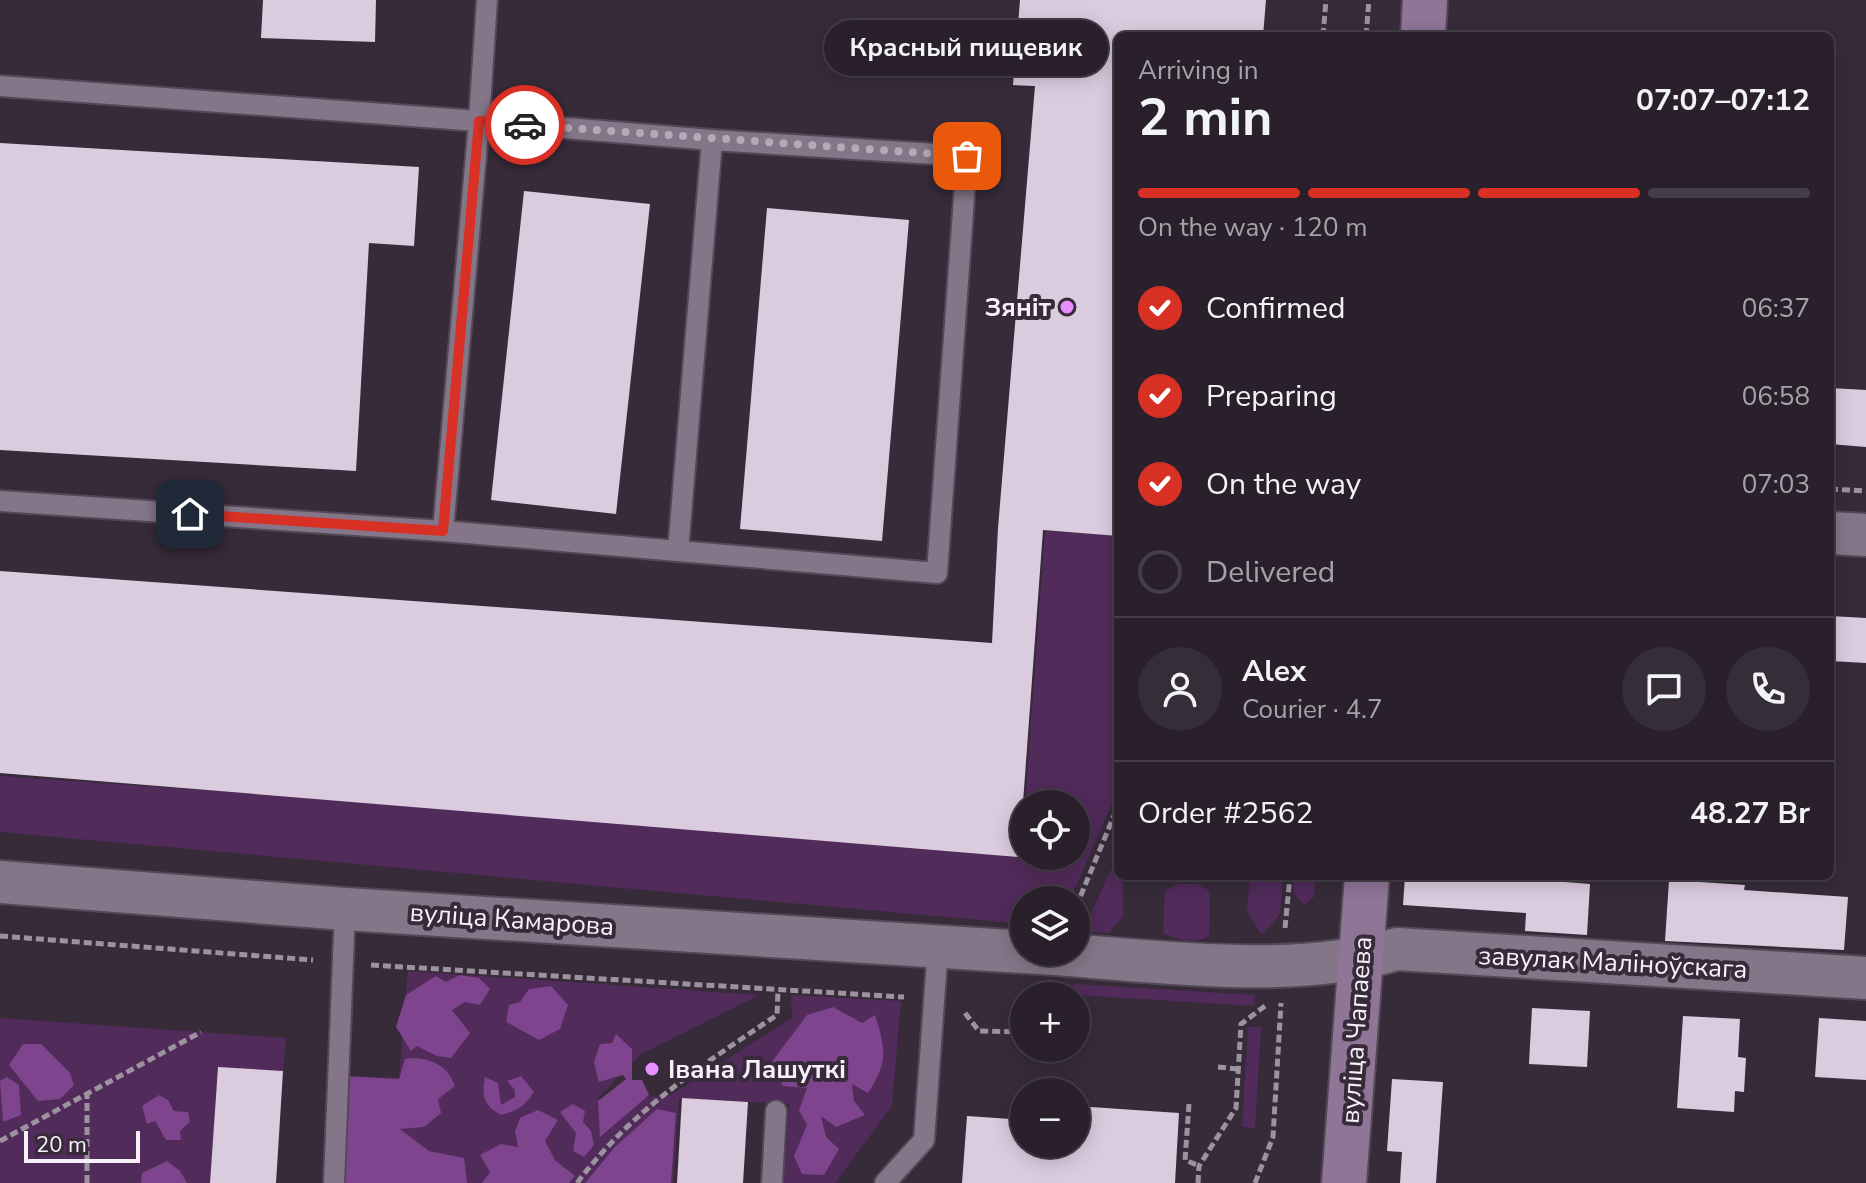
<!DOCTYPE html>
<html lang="en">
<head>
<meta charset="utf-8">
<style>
  body { margin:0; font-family:"Nunito Sans",sans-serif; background:#352d38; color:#f1f3f6; height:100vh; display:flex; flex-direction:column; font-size:30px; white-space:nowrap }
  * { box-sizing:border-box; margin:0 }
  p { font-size:26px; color:#a5a3a9 }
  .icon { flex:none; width:44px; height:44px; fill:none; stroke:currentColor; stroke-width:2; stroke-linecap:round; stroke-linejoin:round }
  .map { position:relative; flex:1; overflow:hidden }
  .details { position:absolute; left:1114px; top:32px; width:720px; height:848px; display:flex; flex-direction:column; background:#29202c; border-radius:12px; box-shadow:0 4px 20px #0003,0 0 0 2px #453e48 }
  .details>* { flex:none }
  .buttons { position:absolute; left:1010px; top:790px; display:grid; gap:16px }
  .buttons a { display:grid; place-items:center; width:80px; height:80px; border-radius:50%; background:#29202c; box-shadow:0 4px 20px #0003,0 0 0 2px #453e48; font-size:40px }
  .scale { position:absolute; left:24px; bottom:20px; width:116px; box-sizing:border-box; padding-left:8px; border:4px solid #f7eff9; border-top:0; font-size:22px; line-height:28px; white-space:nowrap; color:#f7eff9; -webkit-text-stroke:6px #372b3a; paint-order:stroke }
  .pin { position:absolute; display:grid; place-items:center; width:68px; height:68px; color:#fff; margin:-34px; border-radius:16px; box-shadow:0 4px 12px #0006 }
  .courier { position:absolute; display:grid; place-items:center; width:80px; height:80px; margin:-40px; border:6px solid #d93025; border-radius:50%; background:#fff; color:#222; box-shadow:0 2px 10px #0007 }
  .bubble { position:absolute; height:56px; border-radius:28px; background:#29202c; box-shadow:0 4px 20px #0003,0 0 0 2px #453e48; font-size:26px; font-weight:700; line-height:56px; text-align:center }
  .head em { font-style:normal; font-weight:700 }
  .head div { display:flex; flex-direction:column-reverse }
  .head { display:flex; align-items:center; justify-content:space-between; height:136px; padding:0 24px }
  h1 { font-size:52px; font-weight:700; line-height:60px }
  .bar { display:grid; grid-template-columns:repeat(4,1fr); gap:12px 8px; align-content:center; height:96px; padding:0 24px }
  .bar i { height:10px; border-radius:6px; background:#453e48 }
  .bar .on { background:#d93025 }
  .bar p { grid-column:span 4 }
  .line { display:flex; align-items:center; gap:20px; padding:0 24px; border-top:2px solid #453e48 }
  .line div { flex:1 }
  .round { display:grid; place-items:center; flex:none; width:84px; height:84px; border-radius:42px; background:#352d38 }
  ol { padding:0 24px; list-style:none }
  li { display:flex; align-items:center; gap:24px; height:88px }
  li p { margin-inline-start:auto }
  li .icon { padding:8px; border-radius:50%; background:#d93025; color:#fff; stroke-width:4 }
  li:last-child { color:#a5a3a9 }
  li i { width:44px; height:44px; border:4px solid #453e48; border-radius:50% }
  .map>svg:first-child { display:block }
  .green { fill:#512b5a }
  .forest { fill:#7e448d }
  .building { fill:#dbcbdf }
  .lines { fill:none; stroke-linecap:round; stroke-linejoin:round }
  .service-casing { stroke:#534855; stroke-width:24 }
  .minor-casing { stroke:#534855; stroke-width:46 }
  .secondary-casing { stroke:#534855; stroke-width:48 }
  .path { stroke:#9d93a0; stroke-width:5; stroke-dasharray:8 4; stroke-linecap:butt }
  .service { stroke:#847688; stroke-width:20 }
  .minor { stroke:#847688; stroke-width:42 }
  .secondary { stroke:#8f7596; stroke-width:44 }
  .done { stroke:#b4aab6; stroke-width:8; stroke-dasharray:0 14.4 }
  .route { stroke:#d93025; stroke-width:10 }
  .poi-dot { fill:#e88eff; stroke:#372b3a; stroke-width:3 }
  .labels { text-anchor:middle; stroke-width:8; stroke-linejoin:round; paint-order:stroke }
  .poi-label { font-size:26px; font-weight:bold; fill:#f7eff9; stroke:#372b3a; text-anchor:end }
  .street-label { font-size:26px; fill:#f7eff9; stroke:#372b3a }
</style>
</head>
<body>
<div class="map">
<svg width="1866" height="1183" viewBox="0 0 1866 1183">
  <rect width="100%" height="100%" fill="#372b3a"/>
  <g class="green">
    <polygon points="1045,531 1118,536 1118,777 1117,792 1070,900 1024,900 1024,924 0,832 0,776 1022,847 1024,824 1024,856 1076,856 1076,804 1025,804"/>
    <polygon points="1118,855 1118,876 1123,876 1123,916 1109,933 1082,932"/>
    <polygon points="1250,876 1283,876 1280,914 1262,935 1247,912"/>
    <polygon points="1295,876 1315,876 1314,897 1304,905 1293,893"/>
    <path d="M1179,884H1197L1210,891L1209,936C1193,945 1179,940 1163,933L1165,890Z"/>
    <polygon points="408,971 759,995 641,1054 597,1099 669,1096 792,1018 791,995 901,1001 892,1106 835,1183 784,1183 789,1104 679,1098 673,1183 339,1183 343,1076 399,1078"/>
    <polygon points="1075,984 1255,995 1254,1006 1060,994"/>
    <polygon points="0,1018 286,1038 283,1071 218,1068 210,1183 0,1183"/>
    <polygon points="1248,1027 1261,1027 1255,1128 1242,1127"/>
  </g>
  <g class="forest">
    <polygon points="460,975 479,978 490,989 480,1005 465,1002 452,1010 470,1033 451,1058 437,1056 417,1046 411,1051 396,1027 406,995 436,976 446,982"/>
    <polygon points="551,986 568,1005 560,1029 539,1040 506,1022 509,1005 520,1002 529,989"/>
    <path d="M833,1007L862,1023L875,1015C886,1049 888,1063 868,1093L852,1084L854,1101L865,1115L836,1127L821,1116L826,1137L839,1149L824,1175L802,1174L794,1156L807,1125L799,1110L807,1088L783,1086L771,1063L807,1015Z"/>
    <polygon points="616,1034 632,1049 632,1080 642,1080 649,1095 600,1137 598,1101 626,1079 623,1075 599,1082 594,1062 600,1044 612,1043"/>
    <polygon points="23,1044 41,1044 70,1073 74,1085 60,1099 38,1101 9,1065"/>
    <path d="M413,1058C434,1059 448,1067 455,1086L438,1099L441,1113L424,1127L400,1129L429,1151L464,1158L467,1183H339L343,1076L399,1079L405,1059Z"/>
    <path d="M521,1076L534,1092C525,1106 517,1111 501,1115C484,1105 481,1097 485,1077L498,1083L501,1105L515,1097V1090L507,1081Z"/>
    <polygon points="7,1077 19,1085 21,1115 3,1122 0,1081"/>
    <polygon points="159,1095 168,1100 174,1111 188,1112 190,1122 180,1131 181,1140 166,1140 155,1121 147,1124 142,1106"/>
    <polygon points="573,1104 585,1111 583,1122 591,1131 594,1145 584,1157 573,1151 576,1133 560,1112"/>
    <polygon points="657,1109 676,1113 671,1183 585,1183 615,1147"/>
    <polygon points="538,1110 558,1120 545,1141 555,1160 575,1176 569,1183 482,1183 490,1172 480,1155 501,1144 518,1147 515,1131 520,1118"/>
    <polygon points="167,1161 180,1171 187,1183 141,1183 142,1173"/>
  </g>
  <g class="building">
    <polygon points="263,0 376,0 375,42 261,38"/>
    <polygon points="1020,0 1266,0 1263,36 1118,36 1118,536 1043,530 1019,857 0,773 0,571 992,643 998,528 1035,86 1013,85"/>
    <polygon points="0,143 419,167 414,246 369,243 356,471 0,450"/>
    <polygon points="524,191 650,204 616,514 491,500"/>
    <polygon points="767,208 909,220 882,541 740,529"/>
    <polygon points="1830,388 1866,390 1866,447 1830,444"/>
    <polygon points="1830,616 1866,618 1866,663 1830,661"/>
    <polygon points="1405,876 1491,876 1590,884 1587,935 1525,931 1526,913 1403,905"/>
    <polygon points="1669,880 1745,885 1744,890 1848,897 1844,950 1665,941"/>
    <polygon points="1532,1008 1590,1011 1587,1067 1529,1064"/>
    <polygon points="1683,1016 1740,1019 1738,1057 1746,1058 1744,1092 1735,1091 1734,1112 1677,1108"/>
    <polygon points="1819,1018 1866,1021 1866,1080 1815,1077"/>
    <polygon points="218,1067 283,1071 276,1183 210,1183"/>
    <polygon points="1392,1079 1443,1082 1436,1183 1400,1183 1402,1152 1387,1151"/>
    <polygon points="682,1098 748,1102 743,1183 677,1183"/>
    <polygon points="1076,1106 1179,1113 1175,1183 962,1183 967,1116 1024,1120 1024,1144 1076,1144"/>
  </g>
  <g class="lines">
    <defs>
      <g id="service">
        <polyline points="0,86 479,121 443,531 0,501"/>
        <polyline points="443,531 678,551 712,140 479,121 487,0"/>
        <polyline points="678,551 937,573 967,156 712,140"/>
        <polyline points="334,1183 345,909"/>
        <polyline points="772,1183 776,1111"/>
        <polyline points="885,1183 924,1140 938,946"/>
      </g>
      <g id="minor">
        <polyline points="1830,533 1866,535"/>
        <polyline points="0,882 345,909 1024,952"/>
        <path d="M1027,952C1141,959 1288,982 1397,949L1866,978"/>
      </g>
      <g id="secondary">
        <polyline points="1423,36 1425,0"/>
        <polyline points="1344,1183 1367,876"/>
      </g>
    </defs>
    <use href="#service" class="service-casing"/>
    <use href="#minor" class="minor-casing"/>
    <use href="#secondary" class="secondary-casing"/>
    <g class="path">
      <polyline points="1323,36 1326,0"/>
      <polyline points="1366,36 1369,0"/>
      <polyline points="1830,489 1866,491"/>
      <polyline points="1076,907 1118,806"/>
      <polyline points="1285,928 1290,876"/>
      <polyline points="0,936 313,960"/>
      <polyline points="371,965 904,997"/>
      <polyline points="965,1013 979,1031 1021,1032 1024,1028"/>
      <polyline points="1218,1067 1238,1069"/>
      <polyline points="1189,1104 1185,1160 1199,1166"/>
      <polyline points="0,1141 201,1032"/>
      <polyline points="87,1183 87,1094"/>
      <path d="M577,1183C633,1109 701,1066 777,1015L778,991"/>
      <polyline points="1198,1183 1199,1166 1236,1108 1241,1024 1265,1006"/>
      <polyline points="1255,1183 1273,1137 1281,1003"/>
    </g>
    <use href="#service" class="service"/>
    <use href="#minor" class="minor"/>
    <use href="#secondary" class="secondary"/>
  </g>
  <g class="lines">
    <polyline class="done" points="525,125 967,156"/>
    <polyline class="route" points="190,514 443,531 479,121 525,125"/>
  </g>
  <g class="poi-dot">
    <circle cx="1067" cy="307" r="8"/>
    <circle cx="652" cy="1069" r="8"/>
  </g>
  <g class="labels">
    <g class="poi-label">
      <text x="1051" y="316">Зяніт</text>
      <text x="668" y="1078" text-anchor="start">Івана Лашуткі</text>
    </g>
    <g class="street-label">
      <text transform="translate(512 919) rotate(4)" y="9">вуліца Камарова</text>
      <text transform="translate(1613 962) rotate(3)" y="9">завулак Маліноўскага</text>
      <text transform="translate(1356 1030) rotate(-86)" y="9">вуліца Чапаева</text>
    </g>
  </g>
</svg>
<div class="buttons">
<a><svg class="icon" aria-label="locate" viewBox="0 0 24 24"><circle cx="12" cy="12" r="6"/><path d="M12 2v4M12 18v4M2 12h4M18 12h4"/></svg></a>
<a><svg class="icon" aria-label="layers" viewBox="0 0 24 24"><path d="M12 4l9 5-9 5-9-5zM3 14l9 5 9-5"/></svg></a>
<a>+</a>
<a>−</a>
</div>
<div class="scale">20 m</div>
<div class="pin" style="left:967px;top:156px;background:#ea580c"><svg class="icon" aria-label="bag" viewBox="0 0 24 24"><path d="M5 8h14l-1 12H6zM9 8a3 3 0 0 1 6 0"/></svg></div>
<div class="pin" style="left:190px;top:514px;background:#1f2937"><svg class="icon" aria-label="home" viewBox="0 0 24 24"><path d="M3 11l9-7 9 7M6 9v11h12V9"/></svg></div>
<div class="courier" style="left:525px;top:125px"><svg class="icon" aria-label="car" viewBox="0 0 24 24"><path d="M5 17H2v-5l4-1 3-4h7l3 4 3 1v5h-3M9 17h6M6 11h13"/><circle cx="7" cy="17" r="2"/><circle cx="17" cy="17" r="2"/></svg></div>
<div class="bubble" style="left:824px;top:20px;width:284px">Красный пищевик</div>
<section class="details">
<div class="head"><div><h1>2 min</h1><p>Arriving in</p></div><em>07:07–07:12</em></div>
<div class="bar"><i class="on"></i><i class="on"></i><i class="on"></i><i></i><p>On the way · 120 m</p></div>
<ol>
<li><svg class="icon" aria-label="check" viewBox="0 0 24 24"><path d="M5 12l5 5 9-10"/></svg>Confirmed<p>06:37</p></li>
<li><svg class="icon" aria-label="check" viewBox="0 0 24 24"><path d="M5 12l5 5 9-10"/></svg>Preparing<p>06:58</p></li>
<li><svg class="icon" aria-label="check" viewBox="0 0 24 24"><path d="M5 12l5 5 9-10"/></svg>On the way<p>07:03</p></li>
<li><i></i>Delivered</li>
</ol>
<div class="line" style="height:144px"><a class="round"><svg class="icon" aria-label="person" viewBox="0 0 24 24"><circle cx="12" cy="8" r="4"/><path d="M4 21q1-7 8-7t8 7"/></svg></a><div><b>Alex</b><p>Courier · 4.7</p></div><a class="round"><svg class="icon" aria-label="chat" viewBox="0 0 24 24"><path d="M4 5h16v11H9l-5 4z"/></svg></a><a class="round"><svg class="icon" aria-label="phone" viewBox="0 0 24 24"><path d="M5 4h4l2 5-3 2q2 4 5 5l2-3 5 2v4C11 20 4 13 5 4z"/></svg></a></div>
<div class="line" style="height:104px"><div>Order #2562</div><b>48.27 Br</b></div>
</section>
</div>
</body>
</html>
